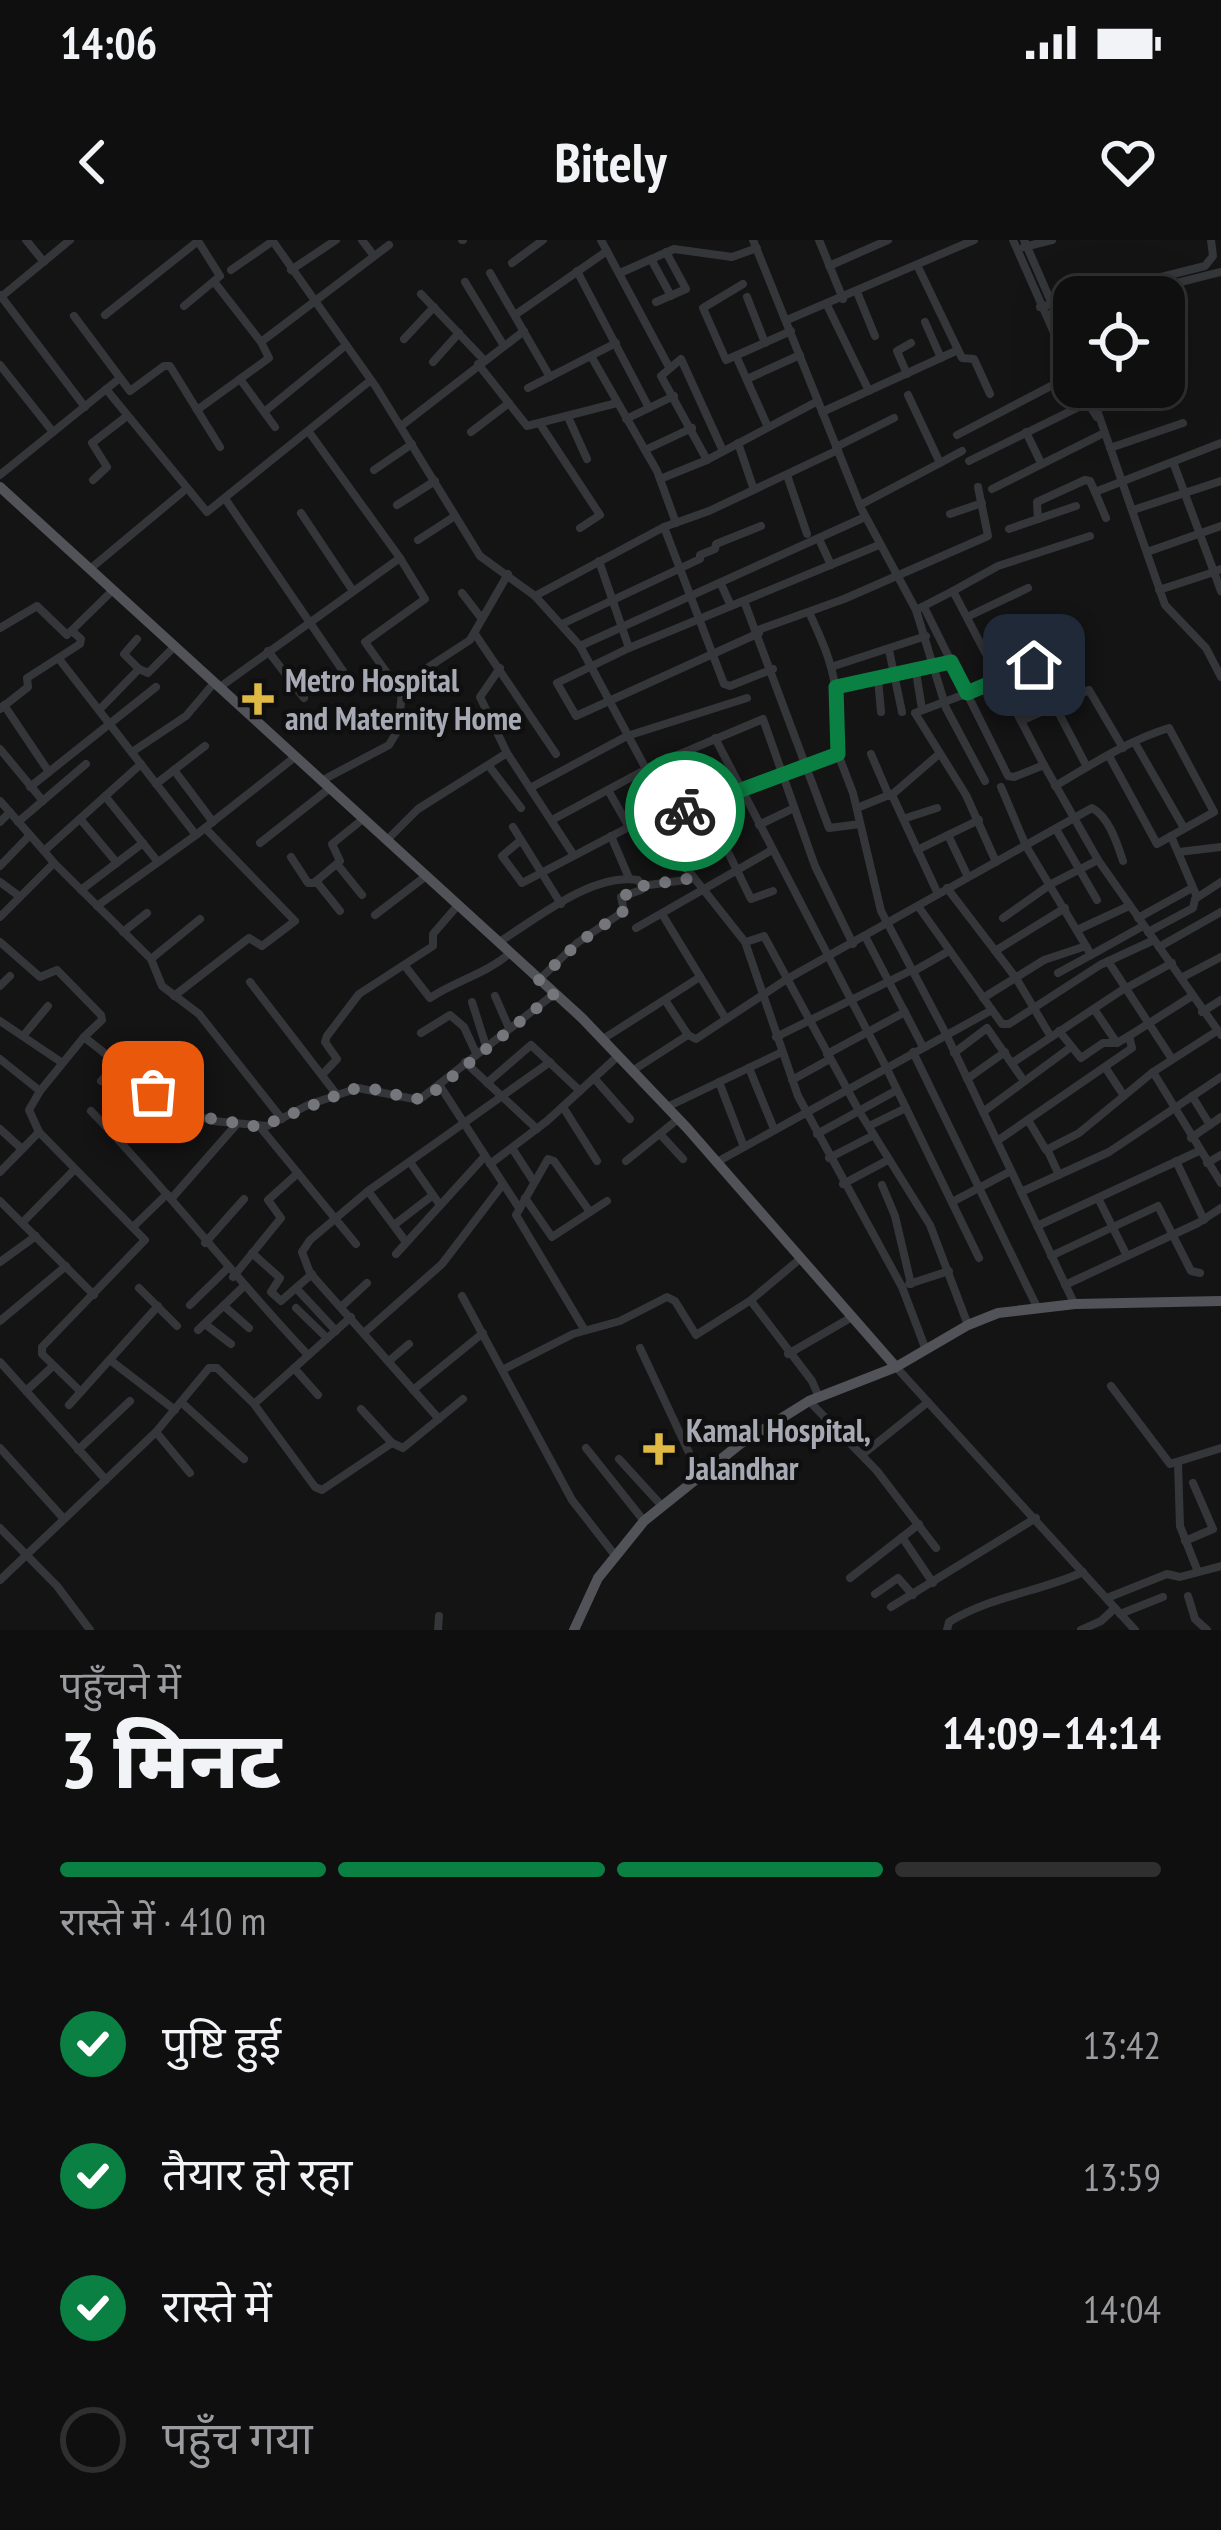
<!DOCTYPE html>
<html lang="hi">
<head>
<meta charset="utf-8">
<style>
  body { margin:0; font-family:"PT Sans Narrow","Noto Sans Devanagari",sans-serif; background:#1d1d1e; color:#f1f3f6; height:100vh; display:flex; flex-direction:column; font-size:45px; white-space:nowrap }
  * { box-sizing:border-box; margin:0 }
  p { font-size:39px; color:#9b9c9f }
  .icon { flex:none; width:66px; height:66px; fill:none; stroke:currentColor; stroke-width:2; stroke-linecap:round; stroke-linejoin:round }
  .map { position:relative; height:1390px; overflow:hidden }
  .sheet { display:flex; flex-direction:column; background:#0f0f10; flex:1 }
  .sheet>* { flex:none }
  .buttons { position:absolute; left:1053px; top:36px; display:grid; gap:24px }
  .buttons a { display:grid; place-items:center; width:132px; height:132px; border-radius:24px; background:#0f0f10; box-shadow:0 12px 48px #0002,0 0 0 3px #2f2f30; font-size:60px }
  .pin { position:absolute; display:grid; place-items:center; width:102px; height:102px; color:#fff; margin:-51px; border-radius:24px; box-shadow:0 6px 18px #0006 }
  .courier { position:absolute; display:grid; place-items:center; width:120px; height:120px; margin:-60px; border:9px solid #0b8043; border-radius:50%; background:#fff; color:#222; box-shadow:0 3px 15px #0007 }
  .headline em { font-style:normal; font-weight:800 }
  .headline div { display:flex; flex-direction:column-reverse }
  .headline { display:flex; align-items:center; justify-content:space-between; height:204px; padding:0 60px }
  h1 { font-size:78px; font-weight:800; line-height:90px }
  .bar { display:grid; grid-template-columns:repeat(4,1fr); gap:18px 12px; align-content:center; height:144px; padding:0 60px }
  .bar i { height:15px; border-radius:9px; background:#2f2f30 }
  .bar .current { background:#0b8043 }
  .bar p { grid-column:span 4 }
  ol { padding:0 60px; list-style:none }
  li { display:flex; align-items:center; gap:36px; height:132px }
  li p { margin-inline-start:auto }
  li .icon { padding:12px; border-radius:50%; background:#0b8043; color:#fff; stroke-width:4 }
  li:last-child { color:#9b9c9f }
  li i { width:66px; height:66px; border:6px solid #2f2f30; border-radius:50% }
  .status { display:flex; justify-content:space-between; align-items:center; height:84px; padding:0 60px; background:#0f0f10; direction:ltr }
  .status svg { height:33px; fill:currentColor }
  header { display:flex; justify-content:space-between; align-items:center; height:156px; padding:0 60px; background:#0f0f10; font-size:54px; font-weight:800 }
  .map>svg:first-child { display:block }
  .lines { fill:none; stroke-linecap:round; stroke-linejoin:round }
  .minor { stroke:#35363a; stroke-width:8 }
  .major { stroke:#525359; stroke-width:10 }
  .done { stroke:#74767c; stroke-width:12; stroke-dasharray:0 21.6 }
  .route { stroke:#0b8043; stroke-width:15 }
  .poi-dot { fill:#deba44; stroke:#0f0f10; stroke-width:4.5 }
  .labels { text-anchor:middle; stroke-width:9; stroke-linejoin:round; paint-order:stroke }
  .poi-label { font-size:33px; font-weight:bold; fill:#a7aab4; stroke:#0f0f10; text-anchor:start }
</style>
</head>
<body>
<div class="status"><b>14:06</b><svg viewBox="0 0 49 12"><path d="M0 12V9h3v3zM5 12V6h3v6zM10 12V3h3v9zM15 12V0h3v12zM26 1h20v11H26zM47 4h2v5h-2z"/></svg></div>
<header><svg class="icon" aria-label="back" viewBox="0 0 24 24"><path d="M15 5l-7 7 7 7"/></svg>Bitely<svg class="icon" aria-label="heart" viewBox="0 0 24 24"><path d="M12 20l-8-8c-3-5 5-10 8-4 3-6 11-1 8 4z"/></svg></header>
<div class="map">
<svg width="1221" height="1390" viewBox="0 0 1221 1390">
  <rect width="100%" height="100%" fill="#141415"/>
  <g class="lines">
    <g class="minor">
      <polyline points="26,0 44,22"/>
      <polyline points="272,0 376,147 480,316 535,356 580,406 646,529"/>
      <polyline points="362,0 374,16"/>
      <polyline points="462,0 463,0"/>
      <polyline points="601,0 669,127"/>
      <polyline points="753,0 861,268 916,370 953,351 1044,525 1098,620 1221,795"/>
      <polyline points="819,0 843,59"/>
      <polyline points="1013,0 1074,138"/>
      <polyline points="1024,0 1074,114"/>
      <polyline points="1024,7 1052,0"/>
      <polyline points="651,19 671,56"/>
      <polyline points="512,23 543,0"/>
      <polyline points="917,25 962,118 974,119 990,154"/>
      <polyline points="829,26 888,0"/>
      <polyline points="231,30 273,1"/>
      <polyline points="291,30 336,0"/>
      <polyline points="577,31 649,168"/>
      <polyline points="490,33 550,137"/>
      <polyline points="620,33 674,9 732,17 757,8"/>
      <polyline points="465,42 504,106"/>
      <polyline points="215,43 261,102 389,5"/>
      <polyline points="743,44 703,68 726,120 791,91"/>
      <polyline points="857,52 875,96"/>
      <polyline points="421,54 484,120"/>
      <polyline points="0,55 85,167"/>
      <polyline points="1,57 70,0"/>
      <polyline points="747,57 765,103"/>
      <polyline points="1082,57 1205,26 1213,16 1211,0"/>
      <polyline points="1121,57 1221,32"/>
      <polyline points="656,62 686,49 666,12"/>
      <polyline points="827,65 869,151"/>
      <polyline points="184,66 220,36 198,1"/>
      <polyline points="1040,67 1074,59"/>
      <polyline points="1052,73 1074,68"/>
      <polyline points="105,75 198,1"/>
      <polyline points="515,75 607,11"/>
      <polyline points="74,76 130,151 164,126 170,126 220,207"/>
      <polyline points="787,80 974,0"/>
      <polyline points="925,82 941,118"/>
      <polyline points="404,99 434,67"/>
      <polyline points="591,116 657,231 676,283"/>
      <polyline points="737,118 767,185"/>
      <polyline points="433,122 459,93"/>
      <polyline points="478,124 527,186 617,163"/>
      <polyline points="0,125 53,192"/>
      <polyline points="907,134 897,111 911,103"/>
      <polyline points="240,139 275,187"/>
      <polyline points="747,139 800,115"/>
      <polyline points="1078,147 1097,177"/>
      <polyline points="1089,147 1165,365 1206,408 1221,437"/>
      <polyline points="528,148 616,103"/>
      <polyline points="106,149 207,272 371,140"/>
      <polyline points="197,170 269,118 261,102"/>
      <polyline points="264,172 345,106"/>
      <polyline points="822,172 958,110"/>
      <polyline points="568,177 587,219"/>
      <polyline points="626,179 674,156"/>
      <polyline points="540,184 600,275 580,288"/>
      <polyline points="401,186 524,91"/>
      <polyline points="471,192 509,163"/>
      <polyline points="1026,192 1041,223"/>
      <polyline points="957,195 1072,135"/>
      <polyline points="738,203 753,247"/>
      <polyline points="836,207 894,178"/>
      <polyline points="1110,208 1183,183"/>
      <polyline points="645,210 692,188"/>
      <polyline points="707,220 661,136 681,119 723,211"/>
      <polyline points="969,221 1087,163"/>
      <polyline points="1173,222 1214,332 1221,329"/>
      <polyline points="940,223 962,211"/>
      <polyline points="374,230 412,204"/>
      <polyline points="0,235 120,138"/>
      <polyline points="787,235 807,294"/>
      <polyline points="660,239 707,220 818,161"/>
      <polyline points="93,240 107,227 92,203 127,176"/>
      <polyline points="992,249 1104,193"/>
      <polyline points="1095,252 1106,278"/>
      <polyline points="226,260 345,434"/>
      <polyline points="397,265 435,241"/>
      <polyline points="860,265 940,223 908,155"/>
      <polyline points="1133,270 1221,241"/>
      <polyline points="301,273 353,351"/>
      <polyline points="950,274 982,263"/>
      <polyline points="1038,279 1037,262 1085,240 1090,241 1095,252 1221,203"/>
      <polyline points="664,287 724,444 730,446 773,429"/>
      <polyline points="1009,289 1076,266"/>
      <polyline points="819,299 831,325"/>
      <polyline points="418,300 455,276"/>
      <polyline points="1147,312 1221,286"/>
      <polyline points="599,321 629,408"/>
      <polyline points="90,329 186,249"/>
      <polyline points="721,344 731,366"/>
      <polyline points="1159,350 1214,332 1221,351"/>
      <polyline points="953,351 998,326 1090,296"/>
      <polyline points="462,353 482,379"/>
      <polyline points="535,356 664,287 709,271 838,210"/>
      <polyline points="744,361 829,588 860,584"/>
      <polyline points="924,367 1008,536 1014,537 1044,525"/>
      <polyline points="916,370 946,468 985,541"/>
      <path d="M809,372C820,396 831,419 835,446C838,468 835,491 838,514"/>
      <polyline points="967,377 1028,348"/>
      <polyline points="562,384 700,319 700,315 715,309 716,304 761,286"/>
      <polyline points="0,388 37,366 67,395 112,351"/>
      <polyline points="758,390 844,359 988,296 978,247"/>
      <polyline points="759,393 576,476 557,443 629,408 879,305"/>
      <polyline points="475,394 556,514"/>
      <polyline points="137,399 124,414 139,429"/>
      <polyline points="580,406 865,277"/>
      <polyline points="889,410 902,472"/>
      <polyline points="268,411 304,458"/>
      <polyline points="59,419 196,595"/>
      <polyline points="831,427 926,396"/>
      <polyline points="500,428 480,457 507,513 573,614"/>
      <polyline points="916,432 922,469"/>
      <polyline points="878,439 881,472"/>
      <polyline points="394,443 365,402 425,359 400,318"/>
      <polyline points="220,447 400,318 309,192"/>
      <polyline points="835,447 951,422"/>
      <polyline points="1054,464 1087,527"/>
      <polyline points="4,465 49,532"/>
      <polyline points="0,469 28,447 27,438 80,404 81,399 72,391"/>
      <polyline points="100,469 139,429 148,433 174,407"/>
      <polyline points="1021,481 1089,450 1123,508"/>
      <polyline points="715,498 886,827 979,1018"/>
      <polyline points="1135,503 1184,588"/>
      <polyline points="0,509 43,561"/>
      <polyline points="132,512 186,476 214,443"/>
      <polyline points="871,514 889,556"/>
      <polyline points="654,525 673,569 684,625 745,702 798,856 902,1047 926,1110"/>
      <polyline points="489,526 521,568"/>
      <polyline points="174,530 213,582"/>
      <polyline points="321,541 389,505 398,490 402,453 430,426 470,400 508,334"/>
      <polyline points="156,544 205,506"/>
      <path d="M1055,546C1091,525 1129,500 1169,488L1214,572L1157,604L1109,516"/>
      <polyline points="30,547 156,447"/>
      <polyline points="1001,547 1026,606 1086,706"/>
      <polyline points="530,548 627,496 747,458"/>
      <polyline points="608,550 629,587"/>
      <polyline points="892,555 938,654"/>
      <polyline points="105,556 158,622"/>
      <polyline points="0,561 44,611"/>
      <polyline points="704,563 751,659 773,651"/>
      <polyline points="857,568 894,553 939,514"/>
      <polyline points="903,579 937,568"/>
      <polyline points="81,580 117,623"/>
      <polyline points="552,580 654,525 763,479 815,626 853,704"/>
      <polyline points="0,582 10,572"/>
      <polyline points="18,582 86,524"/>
      <polyline points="759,585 794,568"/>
      <polyline points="513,587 561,664"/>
      <polyline points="1056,589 1097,660"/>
      <polyline points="948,595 968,637"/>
      <polyline points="611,596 629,638"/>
      <polyline points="1171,596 1197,657"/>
      <polyline points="387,600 418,569 507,513"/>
      <polyline points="521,600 502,616 522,643 629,587 674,575 838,514 853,553 881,671 946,794 1074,1063"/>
      <polyline points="260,603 330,548"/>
      <polyline points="917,610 979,580"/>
      <polyline points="1179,612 1221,607"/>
      <polyline points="291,617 308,643 314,643 340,621 332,604 363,579"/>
      <polyline points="996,622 966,555 915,473 1000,441 1067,410"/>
      <polyline points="54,623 151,719 162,746 199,774 282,879"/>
      <polyline points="337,624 362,655"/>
      <polyline points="0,626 30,595"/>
      <polyline points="316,641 340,671"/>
      <polyline points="0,642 19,656"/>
      <polyline points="947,648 1016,738 1051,797"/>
      <polyline points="81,650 143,603"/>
      <polyline points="97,666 196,595 295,517"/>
      <polyline points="662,674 726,779"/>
      <polyline points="375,675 426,636"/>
      <polyline points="0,677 54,623 44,611 141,524"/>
      <polyline points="1003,678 1051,644 1098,620"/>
      <polyline points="1138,678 1192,648"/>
      <polyline points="636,688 772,610"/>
      <polyline points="1077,690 1129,666"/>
      <polyline points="123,692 147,673"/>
      <polyline points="1148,692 1193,668 1195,659 1221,642"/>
      <polyline points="866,698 923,807"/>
      <polyline points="0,702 40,737 57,730 101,775 102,780 84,797"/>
      <path d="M499,702C538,678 591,633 638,640L642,646L692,639"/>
      <polyline points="746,702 764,696 859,871 930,985 968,1085"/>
      <polyline points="1159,707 1221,672"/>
      <polyline points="995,711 1065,668"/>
      <polyline points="151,719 200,679"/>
      <polyline points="1108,721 1172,819"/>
      <path d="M405,726L430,758C457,740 486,734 510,713"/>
      <polyline points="914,731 949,711"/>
      <polyline points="1058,733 1091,715"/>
      <polyline points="1181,738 1221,717"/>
      <polyline points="540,739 577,703 624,671 621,657 641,650 642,646"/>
      <polyline points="250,742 337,855"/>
      <polyline points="0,746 10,736"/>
      <polyline points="174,756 249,698 262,706 295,681 205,588"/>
      <polyline points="495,756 509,788"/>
      <polyline points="983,758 1044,720 1086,706 1091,715 1143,686"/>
      <path d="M665,760L688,795L696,799L787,739L1092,568C1109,577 1117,603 1123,621"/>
      <polyline points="472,762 486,806"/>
      <polyline points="1094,769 1117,803"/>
      <polyline points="992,770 1002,784 1009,784 1100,725 1154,700"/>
      <polyline points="1202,772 1221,760"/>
      <polyline points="0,781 61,822"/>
      <polyline points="1059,791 1081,818 1103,803 1117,803 1129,796"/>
      <polyline points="1217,791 1153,832 1221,943"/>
      <polyline points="421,793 450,775 464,787 476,813"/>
      <polyline points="23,796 48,766"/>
      <polyline points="776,797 912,730"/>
      <polyline points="603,799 700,737"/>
      <polyline points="913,812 1037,1067"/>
      <polyline points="954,813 987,788 1024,841"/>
      <polyline points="827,814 905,772"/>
      <polyline points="0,819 40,851 29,870 39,892 145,1000 42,1107 42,1114 81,1152"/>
      <polyline points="465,822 537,889"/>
      <polyline points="1012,823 1119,752 1172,723"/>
      <polyline points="1105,827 1124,856"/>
      <polyline points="749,828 774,889"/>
      <polyline points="632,831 688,795"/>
      <polyline points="322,835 337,819 325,802 327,796 359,754 433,706 433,694 458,665"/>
      <polyline points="594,838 630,879"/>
      <polyline points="967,839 1005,812"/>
      <polyline points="792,840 830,819"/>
      <polyline points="101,841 118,823"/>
      <polyline points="719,842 744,907"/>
      <polyline points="487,843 531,805 580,851"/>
      <polyline points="440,846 519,968"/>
      <polyline points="40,851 84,797 174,868 213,881 267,886 308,865 358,848 419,860 554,754"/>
      <polyline points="1192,856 1210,885"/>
      <polyline points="563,867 597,921"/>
      <polyline points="667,867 782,812"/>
      <path d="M91,871C167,949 233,1036 308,1115"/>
      <polyline points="983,872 1071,807"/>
      <polyline points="1028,880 1046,910 1079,893 1153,832"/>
      <polyline points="869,886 906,868"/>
      <polyline points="260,887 356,1004"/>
      <polyline points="0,889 22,909"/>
      <polyline points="660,894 683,919"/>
      <polyline points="817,894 897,850"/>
      <polyline points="1191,898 1221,877"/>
      <polyline points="997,901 1132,808 1129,796 1192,756"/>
      <polyline points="512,908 534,942"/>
      <polyline points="1047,909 1059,935"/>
      <polyline points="829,918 874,895"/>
      <polyline points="626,921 678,879"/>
      <polyline points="1176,921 1204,980"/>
      <polyline points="410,922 440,965"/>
      <polyline points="717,922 992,770 918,666"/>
      <polyline points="1207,923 1221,915"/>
      <polyline points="490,924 547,881 618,816"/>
      <polyline points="0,932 39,892"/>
      <polyline points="843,944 888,920"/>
      <polyline points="882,945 895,976 911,1044"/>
      <polyline points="368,951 406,1002"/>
      <polyline points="1021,952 1109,912 1221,837"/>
      <polyline points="525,958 552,997 607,961"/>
      <polyline points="1098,958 1127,1016"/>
      <polyline points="171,959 236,885"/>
      <polyline points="0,961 94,1055"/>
      <polyline points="952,962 1011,931"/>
      <polyline points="23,982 75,929"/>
      <polyline points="394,985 433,955"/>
      <polyline points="1037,986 1199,911"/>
      <polyline points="133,987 167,954"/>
      <polyline points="205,1003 244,959"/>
      <polyline points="252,1013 280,1038 271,1052 281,1061 312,1034"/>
      <polyline points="396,1014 485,916"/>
      <polyline points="1051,1016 1158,966 1191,1031 1200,1033"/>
      <polyline points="0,1022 36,996"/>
      <polyline points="233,1037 281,978 268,960 298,933"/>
      <polyline points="909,1044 949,1031"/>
      <polyline points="1065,1045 1198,983 1221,968"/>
      <polyline points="139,1048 177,1086"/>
      <polyline points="296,1048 336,1091"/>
      <polyline points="462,1056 572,1260 614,1314"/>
      <polyline points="751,1061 812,1141 819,1157"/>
      <polyline points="190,1065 227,1029"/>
      <polyline points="224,1066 249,1088"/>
      <polyline points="342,1066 367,1043"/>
      <polyline points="296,1068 327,1098"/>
      <polyline points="0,1081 66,1026"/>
      <polyline points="205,1084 231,1104"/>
      <polyline points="584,1089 516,975 548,919 554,921 590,972"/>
      <polyline points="198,1090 243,1047"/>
      <polyline points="365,1092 442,1024 503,944"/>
      <polyline points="640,1108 699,1234"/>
      <polyline points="788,1114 852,1077"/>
      <polyline points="110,1120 175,1170"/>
      <polyline points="389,1121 409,1104"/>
      <polyline points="0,1122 106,1240"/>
      <polyline points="896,1127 1135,1390"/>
      <polyline points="294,1128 318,1155"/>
      <polyline points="504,1129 573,1094 620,1081 667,1057 675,1061 696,1095 751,1060 801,1018"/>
      <polyline points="1111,1146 1170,1224 1221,1208"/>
      <polyline points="413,1150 483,1093"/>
      <polyline points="26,1151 53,1126"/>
      <polyline points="809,1161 877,1231 936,1308"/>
      <polyline points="181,1162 244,1219"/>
      <polyline points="254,1164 315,1247 322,1250 392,1203 403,1208 463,1159"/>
      <polyline points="69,1165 158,1066"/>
      <polyline points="361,1169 392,1203"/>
      <polyline points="439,1179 310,1033 302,1012 310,1000 368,951 550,822"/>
      <polyline points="156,1192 190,1233"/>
      <polyline points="0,1208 64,1279"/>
      <polyline points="586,1208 644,1281"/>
      <polyline points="78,1210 130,1161"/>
      <polyline points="862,1215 928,1162"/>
      <polyline points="619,1219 661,1265"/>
      <polyline points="1178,1223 1180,1286 1198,1332"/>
      <polyline points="0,1288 57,1346 90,1390"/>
      <polyline points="902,1297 933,1343"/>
      <polyline points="1185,1301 1213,1289 1193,1243"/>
      <polyline points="850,1338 919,1284"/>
      <polyline points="0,1340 156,1192 209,1128 217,1128 254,1164 351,1077"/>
      <polyline points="875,1354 898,1338 913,1355"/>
      <polyline points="1188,1356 1195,1379 1207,1390"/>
      <polyline points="1107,1358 1167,1334 1180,1337 1221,1326"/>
      <polyline points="891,1367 1036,1278"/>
      <polyline points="1120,1374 1163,1357"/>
      <polyline points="438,1390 439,1376"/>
      <path d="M947,1390L949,1382C991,1356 1039,1352 1083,1332"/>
      <polyline points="1081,1390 1101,1381 1115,1368"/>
    </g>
    <g class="major">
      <polyline points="0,247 582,778 687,888 896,1127"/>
      <polyline points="574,1390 598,1338 644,1281 740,1204 809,1161 896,1127 968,1085 998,1073 1075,1064 1221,1061"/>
    </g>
  </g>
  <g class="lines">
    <polyline class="done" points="153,852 190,875 260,887 352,849 370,848 412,859 426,858 554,754 539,740 577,704 625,670 622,656 641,650 642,646 693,638 684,625 674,575 685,571"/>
    <polyline class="route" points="685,571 838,514 836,447 951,422 967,453 1034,425"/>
  </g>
  <g class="poi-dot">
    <path d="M252 441h12v12h12v12h-12v12h-12v-12h-12v-12h12z"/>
    <path d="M653 1191h12v12h12v12h-12v12h-12v-12h-12v-12h12z"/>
  </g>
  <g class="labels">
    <g class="poi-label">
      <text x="285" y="452">Metro Hospital<tspan x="285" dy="38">and Maternity Home</tspan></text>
      <text x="686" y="1202">Kamal Hospital,<tspan x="686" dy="38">Jalandhar</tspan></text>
    </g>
  </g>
</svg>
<div class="buttons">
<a><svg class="icon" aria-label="locate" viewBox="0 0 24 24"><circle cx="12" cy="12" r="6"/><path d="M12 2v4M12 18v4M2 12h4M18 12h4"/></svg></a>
</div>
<div class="pin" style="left:153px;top:852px;background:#ea580c"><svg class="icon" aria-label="bag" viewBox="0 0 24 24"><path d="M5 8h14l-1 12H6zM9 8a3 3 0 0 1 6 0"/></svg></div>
<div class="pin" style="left:1034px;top:425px;background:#1f2937"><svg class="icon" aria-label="home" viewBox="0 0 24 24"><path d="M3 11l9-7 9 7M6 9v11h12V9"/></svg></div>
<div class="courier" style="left:685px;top:571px"><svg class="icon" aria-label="bike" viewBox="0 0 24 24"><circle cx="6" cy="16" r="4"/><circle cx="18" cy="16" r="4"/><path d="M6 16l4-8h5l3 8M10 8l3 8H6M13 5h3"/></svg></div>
</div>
<section class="sheet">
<div class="headline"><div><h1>3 मिनट</h1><p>पहुँचने में</p></div><em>14:09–14:14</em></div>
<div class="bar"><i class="current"></i><i class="current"></i><i class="current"></i><i></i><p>रास्ते में · 410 m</p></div>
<ol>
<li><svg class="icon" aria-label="check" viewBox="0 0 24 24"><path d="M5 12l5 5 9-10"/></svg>पुष्टि हुई<p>13:42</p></li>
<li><svg class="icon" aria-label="check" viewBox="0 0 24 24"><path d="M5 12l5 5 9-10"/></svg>तैयार हो रहा<p>13:59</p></li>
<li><svg class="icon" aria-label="check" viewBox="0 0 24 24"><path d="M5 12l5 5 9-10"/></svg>रास्ते में<p>14:04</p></li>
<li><i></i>पहुँच गया</li>
</ol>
</section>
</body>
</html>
